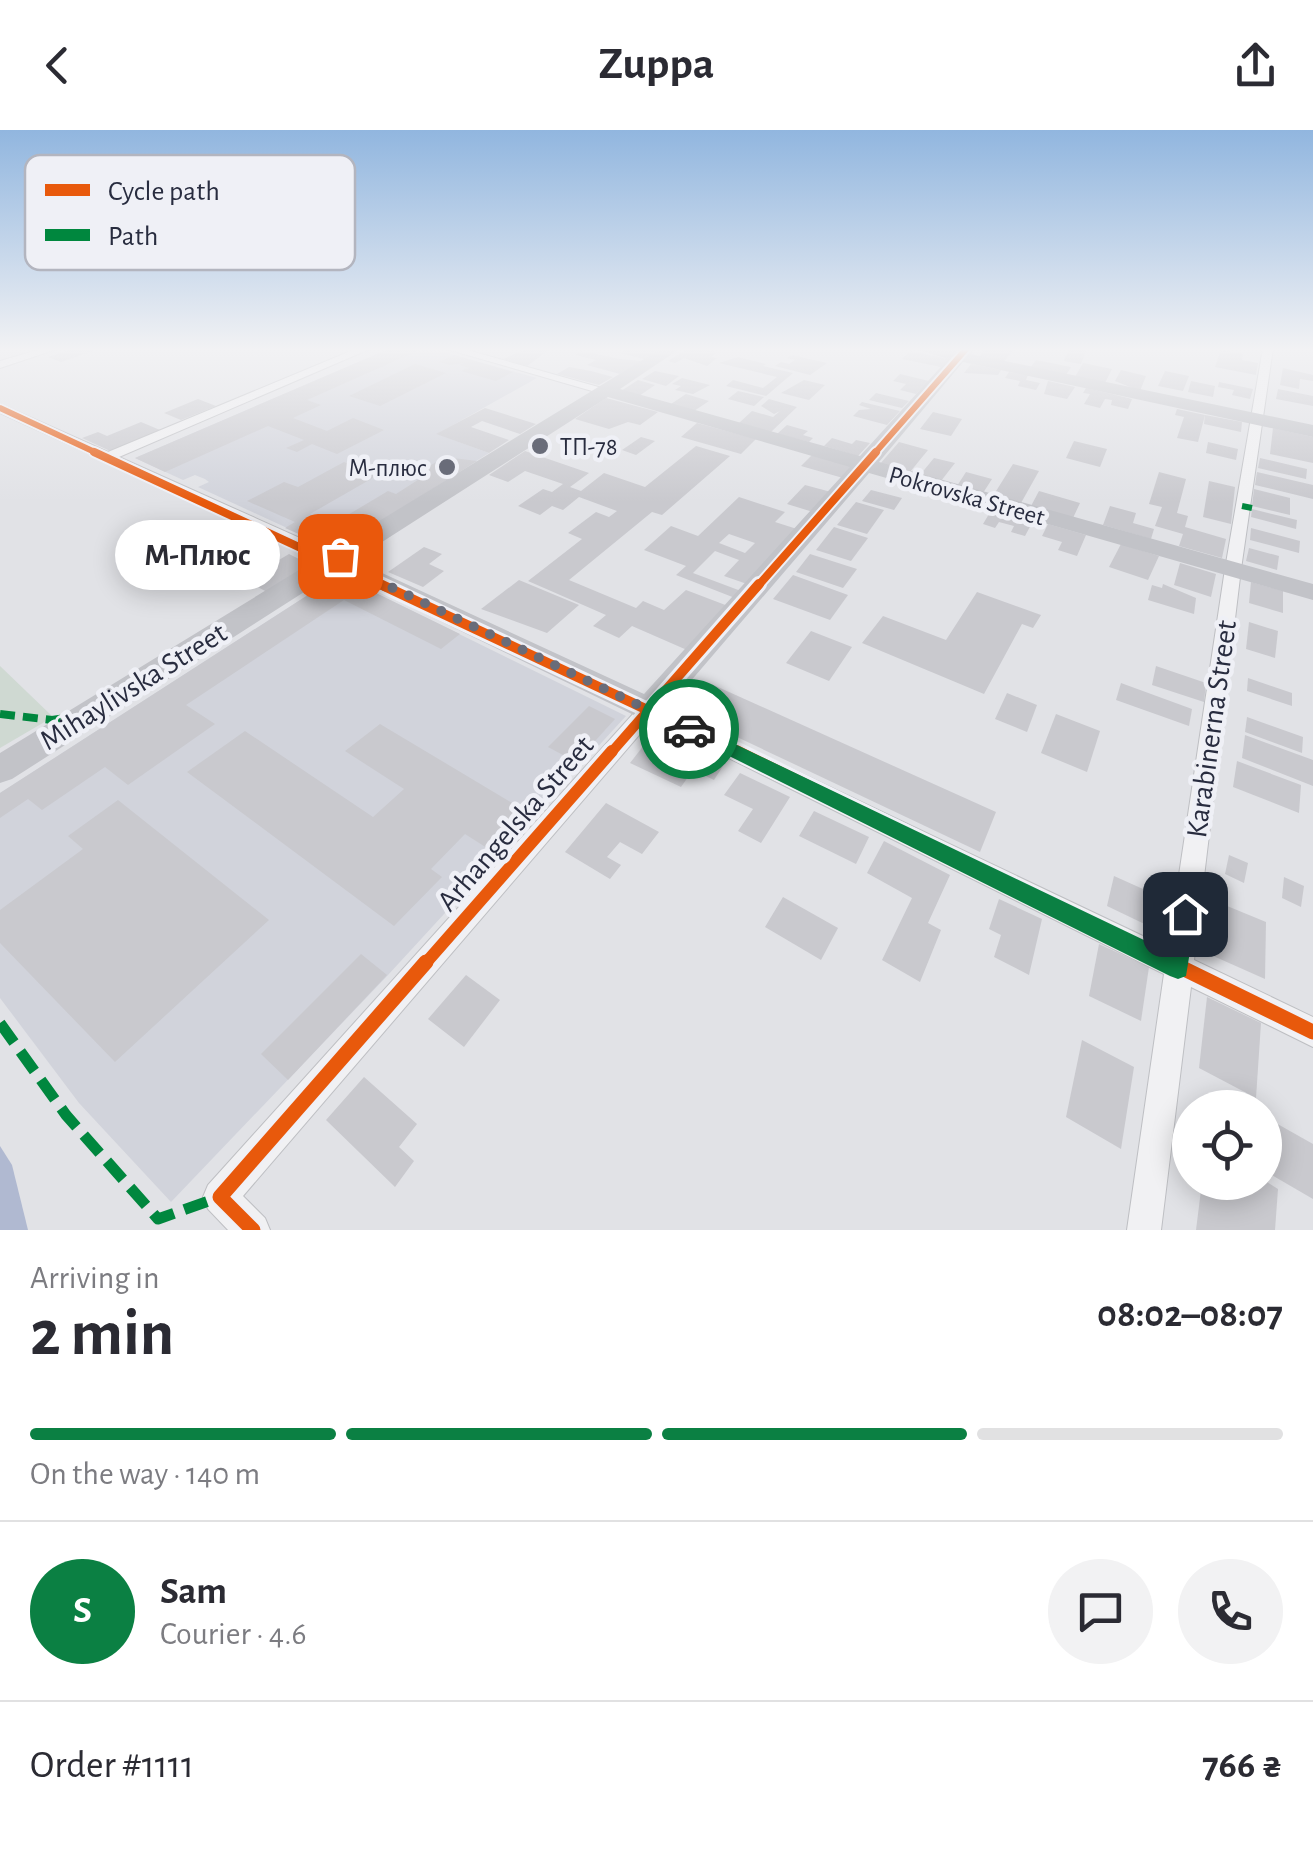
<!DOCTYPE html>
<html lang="en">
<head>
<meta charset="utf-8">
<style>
  body { margin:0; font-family:"Alegreya Sans",sans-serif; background:#f2f2f3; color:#2b2b33; height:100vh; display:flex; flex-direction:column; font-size:38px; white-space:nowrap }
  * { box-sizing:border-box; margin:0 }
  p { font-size:32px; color:#7c7c81 }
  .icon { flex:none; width:55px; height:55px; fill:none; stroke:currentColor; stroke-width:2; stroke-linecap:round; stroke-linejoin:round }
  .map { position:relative; height:1100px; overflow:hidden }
  .side { display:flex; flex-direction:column; background:#fff; flex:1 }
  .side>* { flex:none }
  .tools { position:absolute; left:1172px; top:960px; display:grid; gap:20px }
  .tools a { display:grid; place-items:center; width:110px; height:110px; border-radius:50%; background:#fff; box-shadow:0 5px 25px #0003; font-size:50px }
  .pin { position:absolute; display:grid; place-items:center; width:85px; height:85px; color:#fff; margin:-42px; border-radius:20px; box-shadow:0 5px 15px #0006 }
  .courier { position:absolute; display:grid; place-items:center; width:100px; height:100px; margin:-50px; border:8px solid #0b8043; border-radius:50%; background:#fff; color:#222; box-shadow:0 2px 12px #0007 }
  .bubble { position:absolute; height:70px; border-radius:35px; background:#fff; box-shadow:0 5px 25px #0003; font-size:32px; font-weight:700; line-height:70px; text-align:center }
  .summary em { font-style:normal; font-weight:700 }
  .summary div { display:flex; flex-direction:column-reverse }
  .summary { display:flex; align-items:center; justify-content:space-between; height:170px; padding:0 30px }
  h1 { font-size:65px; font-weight:700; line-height:75px }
  .bar { display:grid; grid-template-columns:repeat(4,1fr); gap:15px 10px; align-content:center; height:120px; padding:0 30px }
  .bar i { height:12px; border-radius:8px; background:#e1e1e2 }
  .bar .selected { background:#0b8043 }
  .bar p { grid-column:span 4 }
  .line { display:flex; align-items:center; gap:25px; padding:0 30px; border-top:2px solid #e1e1e2 }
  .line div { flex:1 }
  .round { display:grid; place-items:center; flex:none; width:105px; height:105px; border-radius:52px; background:#f2f2f3 }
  header { display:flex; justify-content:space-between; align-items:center; height:130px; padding:0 30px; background:#fff; font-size:45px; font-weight:700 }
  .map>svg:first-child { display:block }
  .built { fill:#d1d3db }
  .green { fill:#cfd9d2 }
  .water { fill:#b0b9d1 }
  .building { fill:#c9c9ce; fill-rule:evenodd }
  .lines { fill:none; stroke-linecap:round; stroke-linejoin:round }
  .street-casing { stroke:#bebfc3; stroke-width:2 }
  .street { fill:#f1f1f3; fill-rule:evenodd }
  .secondary { fill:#c2c3c8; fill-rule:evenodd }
  .quiet-far2 { stroke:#00873e; stroke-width:6; stroke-dasharray:11 6; stroke-linecap:butt }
  .quiet-far1 { stroke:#00873e; stroke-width:8; stroke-dasharray:15 8; stroke-linecap:butt }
  .quiet { stroke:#00873e; stroke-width:11; stroke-dasharray:24 11; stroke-linecap:butt }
  .cycleway-far4-casing { stroke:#eff0f6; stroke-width:10 }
  .cycleway-far3-casing { stroke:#eff0f6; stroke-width:12 }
  .cycleway-far2-casing { stroke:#eff0f6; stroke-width:16 }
  .cycleway-far1-casing { stroke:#eff0f6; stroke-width:19 }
  .cycleway-casing { stroke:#eff0f6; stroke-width:21 }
  .cycleway-far4 { stroke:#e8590c; stroke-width:6 }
  .cycleway-far3 { stroke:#e8590c; stroke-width:8 }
  .cycleway-far2 { stroke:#e8590c; stroke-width:10 }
  .cycleway-far1 { stroke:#e8590c; stroke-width:12 }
  .cycleway { stroke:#e8590c; stroke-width:15 }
  .route { fill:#0b8043 }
  .done { stroke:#696c79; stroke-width:10; stroke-dasharray:0 18 }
  .poi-dot { fill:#696c79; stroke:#eff0f6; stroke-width:4 }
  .labels { text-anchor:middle; stroke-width:9; stroke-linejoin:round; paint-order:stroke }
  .far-poi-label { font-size:25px; fill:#282c3f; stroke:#eff0f6; text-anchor:start }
  .far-street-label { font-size:25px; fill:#282c3f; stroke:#eff0f6 }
  .street-label { font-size:30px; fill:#282c3f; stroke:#eff0f6 }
  .key { fill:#eff0f6; stroke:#b3b5bf; stroke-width:2.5 }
  .key-label { font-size:28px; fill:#282c3f }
</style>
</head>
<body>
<header><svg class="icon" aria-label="back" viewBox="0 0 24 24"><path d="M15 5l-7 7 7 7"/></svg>Zuppa<svg class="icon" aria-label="share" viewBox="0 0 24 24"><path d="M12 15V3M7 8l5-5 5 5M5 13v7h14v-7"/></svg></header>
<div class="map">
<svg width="1313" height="1100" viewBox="0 0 1313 1100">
  <rect width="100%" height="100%" fill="#e1e2e6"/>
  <g class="built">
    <polygon points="391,218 428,218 537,248 437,304 489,323 335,420 198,357 209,352 205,349 195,345 183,350 135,328"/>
    <polygon points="339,445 626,586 388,845 171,1072 79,973 0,868 0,663"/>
  </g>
  <polygon class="green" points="0,536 53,587 0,618"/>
  <polygon class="water" points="0,1016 12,1035 28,1100 0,1100"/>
  <g class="building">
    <polygon points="77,218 94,221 61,232 48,227"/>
    <polygon points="391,218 424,218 307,270 321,275 293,288 327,301 353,288 384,300 337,324 312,314 297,322 286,318 304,310 268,296 165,342 135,328"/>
    <polygon points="528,218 552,218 527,236 503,229"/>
    <polygon points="629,218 662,218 644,229 620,223"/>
    <polygon points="689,218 710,218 707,220 718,222 711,227 717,228 707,236 684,228 675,233 668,231"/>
    <polygon points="986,218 1002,218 1013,220 1004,232 979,227"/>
    <polygon points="1069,218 1087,218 1081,234 1064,231"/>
    <polygon points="1221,220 1243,224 1242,230 1258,233 1256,245 1215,237"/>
    <polygon points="582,221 620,229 642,231 620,244 587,235 596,230 575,225"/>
    <polygon points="910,221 948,229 941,237 902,229"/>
    <polygon points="454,225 465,228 513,242 496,251 461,241 469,238 460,235 464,233 450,235 439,232"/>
    <polygon points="793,225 809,229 827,233 810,245 775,236 781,232 789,234 795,230 787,228"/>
    <polygon points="738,227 766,234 763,236 793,243 766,266 726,256 733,250 763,258 777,247 719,233"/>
    <polygon points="1036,230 1071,237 1066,245 1031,237"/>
    <polygon points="1083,233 1112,239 1105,253 1075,247"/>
    <polygon points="415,234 446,243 380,276 349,266"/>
    <polygon points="971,234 1001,240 998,245 964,243"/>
    <polygon points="569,237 591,241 613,247 599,255 557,244"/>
    <polygon points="1283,238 1313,245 1313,251 1300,249 1299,259 1280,255"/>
    <polygon points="1121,240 1146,246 1140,261 1115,251"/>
    <polygon points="655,241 679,246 666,256 642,249"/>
    <polygon points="1165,241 1189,246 1183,261 1158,256"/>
    <polygon points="1009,242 1028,245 1026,250 1040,253 1036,260 1018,256 1020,251 1005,248"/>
    <polygon points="900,244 929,251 916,264 900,260 906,254 893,251"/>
    <polygon points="682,248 710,255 693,264 675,260 681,256 672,254"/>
    <polygon points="638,250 655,255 639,266 621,261"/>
    <polygon points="804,250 825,255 809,270 781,263"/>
    <polygon points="1048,251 1075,257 1067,269 1044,264"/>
    <polygon points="1191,251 1215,256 1213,267 1188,262"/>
    <polygon points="1219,252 1253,259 1250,269 1232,265 1234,260 1218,257"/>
    <polygon points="1086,258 1108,263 1132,269 1128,279 1111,275 1112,270 1105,269 1100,278 1084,274 1090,264 1083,263"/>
    <polygon points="1278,259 1313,266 1313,276 1276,269"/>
    <polygon points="738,261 764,267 754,276 728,269"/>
    <polygon points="876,263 909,271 902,278 869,270"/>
    <polygon points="686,264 709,271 694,281 671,274"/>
    <polygon points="606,268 658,282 640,295 628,292 609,299 575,289"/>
    <polygon points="198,269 216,276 181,290 164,283"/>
    <polygon points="769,269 797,277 771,302 739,293 752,281 773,287 780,281 774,284 761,276"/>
    <polygon points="862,272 900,281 887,295 853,286 859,280 871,279 859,275"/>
    <polygon points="485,278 536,294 520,304 482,291 471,297 509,310 489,323 436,304"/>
    <polygon points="1177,279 1205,285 1198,312 1177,308 1184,287 1175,285"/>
    <polygon points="933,282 962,289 951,306 920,299"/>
    <polygon points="1205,285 1242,292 1241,302 1204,294"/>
    <polygon points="141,292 160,300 110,321 82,308 98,302 107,306"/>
    <polygon points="697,293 756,309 741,324 681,307"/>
    <polygon points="787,295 808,301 803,305 813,308 809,312 777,304"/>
    <polygon points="1273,298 1313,307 1313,333 1270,324"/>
    <polygon points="641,307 655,311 636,325 622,320"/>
    <polygon points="832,308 852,314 856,310 870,313 858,326 824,316"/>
    <polygon points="1074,311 1107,319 1100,337 1066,328"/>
    <polygon points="899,312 928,320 910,342 880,334"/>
    <polygon points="1208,312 1238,319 1236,330 1206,323"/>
    <polygon points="696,316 730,326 662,385 652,382 569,450 636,478 643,471 664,480 686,460 728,476 687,520 632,496 619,508 593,496 606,485 528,451 582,409 568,403 596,382 609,387 617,381 579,367 563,380 552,376 540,385 518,376 543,359 552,362 563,354 525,341 508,352 489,345 525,321 589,343 570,357 581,361 604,343 645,357"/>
    <polygon points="812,325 854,337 843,348 801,336"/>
    <polygon points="445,327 477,331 335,420 285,398 295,392 247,371 284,352 298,357 344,332 378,345 310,384 342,397 350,392 341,389 388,361 396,364 424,346 417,343"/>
    <polygon points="934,328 955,333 941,351 920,345"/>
    <polygon points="1260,328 1307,339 1306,349 1258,338"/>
    <polygon points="1013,334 1039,341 1021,373 993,366"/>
    <polygon points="966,342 992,349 983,363 957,356"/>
    <polygon points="1159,342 1186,349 1177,383 1188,386 1185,397 1226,409 1222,428 1179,416 1183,404 1155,396 1162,377 1149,374"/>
    <polygon points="1257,342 1313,355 1313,369 1255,355"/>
    <polygon points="1209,351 1235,357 1231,394 1203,387"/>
    <polygon points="805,355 831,362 813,382 787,374"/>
    <polygon points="1254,359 1290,368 1290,385 1252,376"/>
    <polygon points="871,360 902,368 894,380 862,371"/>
    <polygon points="1039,361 1080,373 1073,388 1031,376"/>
    <path d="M739,367L785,382L775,392L797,399L747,454L724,446L739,430L715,421L693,443L741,461L735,468L676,445L686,436L644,420L671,396L698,406ZM729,404L755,413L745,423L719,413Z"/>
    <polygon points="856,372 884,380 867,404 837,395"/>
    <polygon points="1110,376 1136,383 1133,393 1154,399 1151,409 1103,395"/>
    <polygon points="992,379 1033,391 1025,406 1011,402 1014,396 999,392 995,398 983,394"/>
    <polygon points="1252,379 1297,390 1296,399 1251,387"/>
    <polygon points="1048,394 1086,405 1077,426 1058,420 1062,412 1042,406"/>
    <polygon points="231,396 263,411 238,425 206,409"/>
    <polygon points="834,397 868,408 851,431 816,420"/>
    <polygon points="1251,398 1300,411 1299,423 1250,410"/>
    <polygon points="149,403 167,412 133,430 116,420"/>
    <polygon points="1121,414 1159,426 1148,450 1109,437"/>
    <polygon points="424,417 442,424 429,434 444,441 423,457 388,442"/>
    <polygon points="1249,418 1279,426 1277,440 1246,431"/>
    <polygon points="289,424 311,435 267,462 245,450"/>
    <polygon points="810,424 857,439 843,458 796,442"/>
    <polygon points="1180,433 1216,444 1211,467 1174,455"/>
    <polygon points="339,445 460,504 441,519 344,470 186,575 215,594 128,655 105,637 42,680 28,669 0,688 0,663"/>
    <polygon points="793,445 848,465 830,490 773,469"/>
    <polygon points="519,450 579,475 547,503 481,479"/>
    <polygon points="1251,452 1283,461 1283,483 1249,473"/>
    <polygon points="1163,454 1196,468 1194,484 1148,470 1152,455 1162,458"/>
    <polygon points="977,462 1041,485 1033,498 1022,494 984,564 862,513 883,486 946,510"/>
    <polygon points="1249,492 1278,501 1275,528 1246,519"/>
    <polygon points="811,501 852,517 829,551 786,533"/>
    <polygon points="1156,536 1206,553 1204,572 1152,555"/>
    <polygon points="1248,548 1292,563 1292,576 1247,561"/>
    <polygon points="709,553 996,682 980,722 684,582"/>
    <polygon points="1121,553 1192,579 1189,596 1116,570"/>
    <polygon points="1007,563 1037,575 1027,602 995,589"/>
    <polygon points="589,576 615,589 576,632 548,617"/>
    <polygon points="1056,584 1100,601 1087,642 1041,623"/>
    <polygon points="1247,587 1303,607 1302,623 1245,602"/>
    <polygon points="380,594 534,686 498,725 465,704 431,739 442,747 394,796 187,642 245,601 373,687 404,659 345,621"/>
    <polygon points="655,601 725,633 714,650 693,640 681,657 630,633"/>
    <polygon points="1245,605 1313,630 1313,656 1242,628"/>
    <polygon points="1237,631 1301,655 1299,683 1233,657"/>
    <polygon points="740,643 790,667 761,713 738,701 753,679 724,665"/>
    <polygon points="118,670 269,790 115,932 0,813 0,780 83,719 68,706"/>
    <polygon points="606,673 659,702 642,724 620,712 607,727 621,735 610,749 565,722"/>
    <polygon points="814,681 869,707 856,734 799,706"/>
    <polygon points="884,711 950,745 928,793 941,800 920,852 882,830 912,768 867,743"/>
    <polygon points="1229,725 1248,733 1244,753 1225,744"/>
    <polygon points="1114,746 1163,768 1157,800 1107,776"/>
    <polygon points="1284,747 1304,756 1301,777 1282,768"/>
    <polygon points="783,767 838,798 821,830 765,797"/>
    <polygon points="999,769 1042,789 1029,845 994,827 1001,805 989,799"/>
    <polygon points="1215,771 1266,792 1265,849 1211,825"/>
    <polygon points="1099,814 1149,837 1141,891 1089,866"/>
    <polygon points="361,824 387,845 288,950 261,924"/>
    <polygon points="466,845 500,870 464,917 428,889"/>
    <polygon points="1207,867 1261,893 1256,968 1199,938"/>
    <polygon points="1082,910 1134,937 1121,1019 1066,987"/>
    <polygon points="364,947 417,994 399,1017 414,1031 395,1057 326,990"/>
    <polygon points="1265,987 1313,1014 1313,1069 1265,1041"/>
    <polygon points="1202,1052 1267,1052 1278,1059 1275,1100 1196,1100"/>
  </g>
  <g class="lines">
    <defs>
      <g id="street">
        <polygon points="44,218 60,218 0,238 0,231"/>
        <polygon points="358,218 372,218 119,327 340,426 342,430 334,435 0,283 0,274 108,322"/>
        <polygon points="443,218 460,218 609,260 599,263"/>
        <polygon points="1263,218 1273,218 1241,439 1194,830 1313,887 1313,917 1191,857 1161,1100 1127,1100 1164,844 652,590 243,1066 265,1088 270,1100 228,1100 208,1079 203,1067 208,1055 642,574 649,571 1168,818 1225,439"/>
      </g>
    </defs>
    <use href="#street" class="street-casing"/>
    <use href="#street" class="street"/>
    <path class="secondary" d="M662,218H681L620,259L860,326L948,229L911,218H975L971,224L1313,295V307L963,232L879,332L1313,454V470L869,343L660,587L649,590L638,587L337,441L12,649L0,653V623ZM608,267L850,337L644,564L354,430Z"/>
    <polyline class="quiet-far2" points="1242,376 1252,378"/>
    <polyline class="quiet-far1" points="0,584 52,590 70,587"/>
    <polyline class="quiet" points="0,893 66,985 158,1089 220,1067"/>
    <defs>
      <g id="cycleway-far4">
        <polyline points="0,278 99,324"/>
        <polyline points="874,324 967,218"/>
      </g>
      <g id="cycleway-far3">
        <polyline points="94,322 385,457"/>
        <polyline points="757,457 876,322"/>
      </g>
      <g id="cycleway-far2">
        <polyline points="380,454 741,624"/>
        <polyline points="610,624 759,454"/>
      </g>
      <g id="cycleway-far1">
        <polyline points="736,621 1175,835"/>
        <polyline points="424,835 612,621"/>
      </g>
      <g id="cycleway">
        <polyline points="1170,832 1313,902"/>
        <polyline points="253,1100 220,1067 426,832"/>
      </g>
    </defs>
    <use href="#cycleway-far4" class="cycleway-far4-casing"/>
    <use href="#cycleway-far3" class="cycleway-far3-casing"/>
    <use href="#cycleway-far2" class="cycleway-far2-casing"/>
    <use href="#cycleway-far1" class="cycleway-far1-casing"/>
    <use href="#cycleway" class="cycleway-casing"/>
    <use href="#cycleway-far4" class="cycleway-far4"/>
    <use href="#cycleway-far3" class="cycleway-far3"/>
    <use href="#cycleway-far2" class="cycleway-far2"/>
    <use href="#cycleway-far1" class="cycleway-far1"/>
    <use href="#cycleway" class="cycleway"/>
  </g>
  <linearGradient id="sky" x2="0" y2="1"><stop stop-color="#91b6df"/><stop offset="0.59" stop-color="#f2f2f4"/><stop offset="1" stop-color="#f2f2f4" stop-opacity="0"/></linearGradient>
  <rect width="1313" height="372" fill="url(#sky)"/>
  <polygon class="route" points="689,592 1169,822 1177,777 1193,777 1196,784 1186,846 1178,849 1170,846 683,603 683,594"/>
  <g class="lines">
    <polyline class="done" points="340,426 334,430 689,599"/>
  </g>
  <g class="poi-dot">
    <circle cx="540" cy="316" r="10"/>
    <circle cx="447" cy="337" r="10"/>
  </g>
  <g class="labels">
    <g class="far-poi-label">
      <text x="560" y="325">ТП-78</text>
      <text x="427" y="346" text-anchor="end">М-плюс</text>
    </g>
    <g class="far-street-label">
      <text transform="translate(967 365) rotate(16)" y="9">Pokrovska Street</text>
    </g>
    <g class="street-label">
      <text transform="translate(133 556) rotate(-32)" y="10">Mihaylivska Street</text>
      <text transform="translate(1211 599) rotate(-82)" y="10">Karabinerna Street</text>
      <text transform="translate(515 693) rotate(-49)" y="10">Arhangelska Street</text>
    </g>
  </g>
  <rect x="25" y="25" width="330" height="115" rx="15" class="key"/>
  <rect x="45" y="54" width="45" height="12" fill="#e8590c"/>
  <rect x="45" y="99" width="45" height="12" fill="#00873e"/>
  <g class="key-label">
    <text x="108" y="70">Cycle path</text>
    <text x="108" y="115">Path</text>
  </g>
</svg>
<div class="tools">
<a><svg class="icon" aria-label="locate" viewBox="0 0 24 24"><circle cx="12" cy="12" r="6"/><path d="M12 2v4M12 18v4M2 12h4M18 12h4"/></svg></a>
</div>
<div class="pin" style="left:340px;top:426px;background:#ea580c"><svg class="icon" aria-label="bag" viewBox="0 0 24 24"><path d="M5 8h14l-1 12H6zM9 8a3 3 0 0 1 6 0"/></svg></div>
<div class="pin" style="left:1185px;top:784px;background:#1f2937"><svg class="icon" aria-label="home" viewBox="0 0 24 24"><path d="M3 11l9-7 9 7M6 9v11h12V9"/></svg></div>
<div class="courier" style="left:689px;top:599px"><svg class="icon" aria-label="car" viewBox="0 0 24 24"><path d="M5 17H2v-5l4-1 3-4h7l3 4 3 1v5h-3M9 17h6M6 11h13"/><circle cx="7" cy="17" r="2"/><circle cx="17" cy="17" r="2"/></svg></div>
<div class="bubble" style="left:115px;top:390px;width:165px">М-Плюс</div>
</div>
<section class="side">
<div class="summary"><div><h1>2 min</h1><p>Arriving in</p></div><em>08:02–08:07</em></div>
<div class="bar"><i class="selected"></i><i class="selected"></i><i class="selected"></i><i></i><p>On the way · 140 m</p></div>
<div class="line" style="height:180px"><b class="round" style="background:#0b8043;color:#fff">S</b><div><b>Sam</b><p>Courier · 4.6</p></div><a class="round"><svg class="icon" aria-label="chat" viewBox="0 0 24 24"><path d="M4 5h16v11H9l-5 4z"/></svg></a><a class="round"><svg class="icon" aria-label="phone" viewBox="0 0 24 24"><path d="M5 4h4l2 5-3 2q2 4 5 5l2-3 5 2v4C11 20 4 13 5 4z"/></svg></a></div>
<div class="line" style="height:130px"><div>Order #1111</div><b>766 ₴</b></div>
</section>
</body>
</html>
